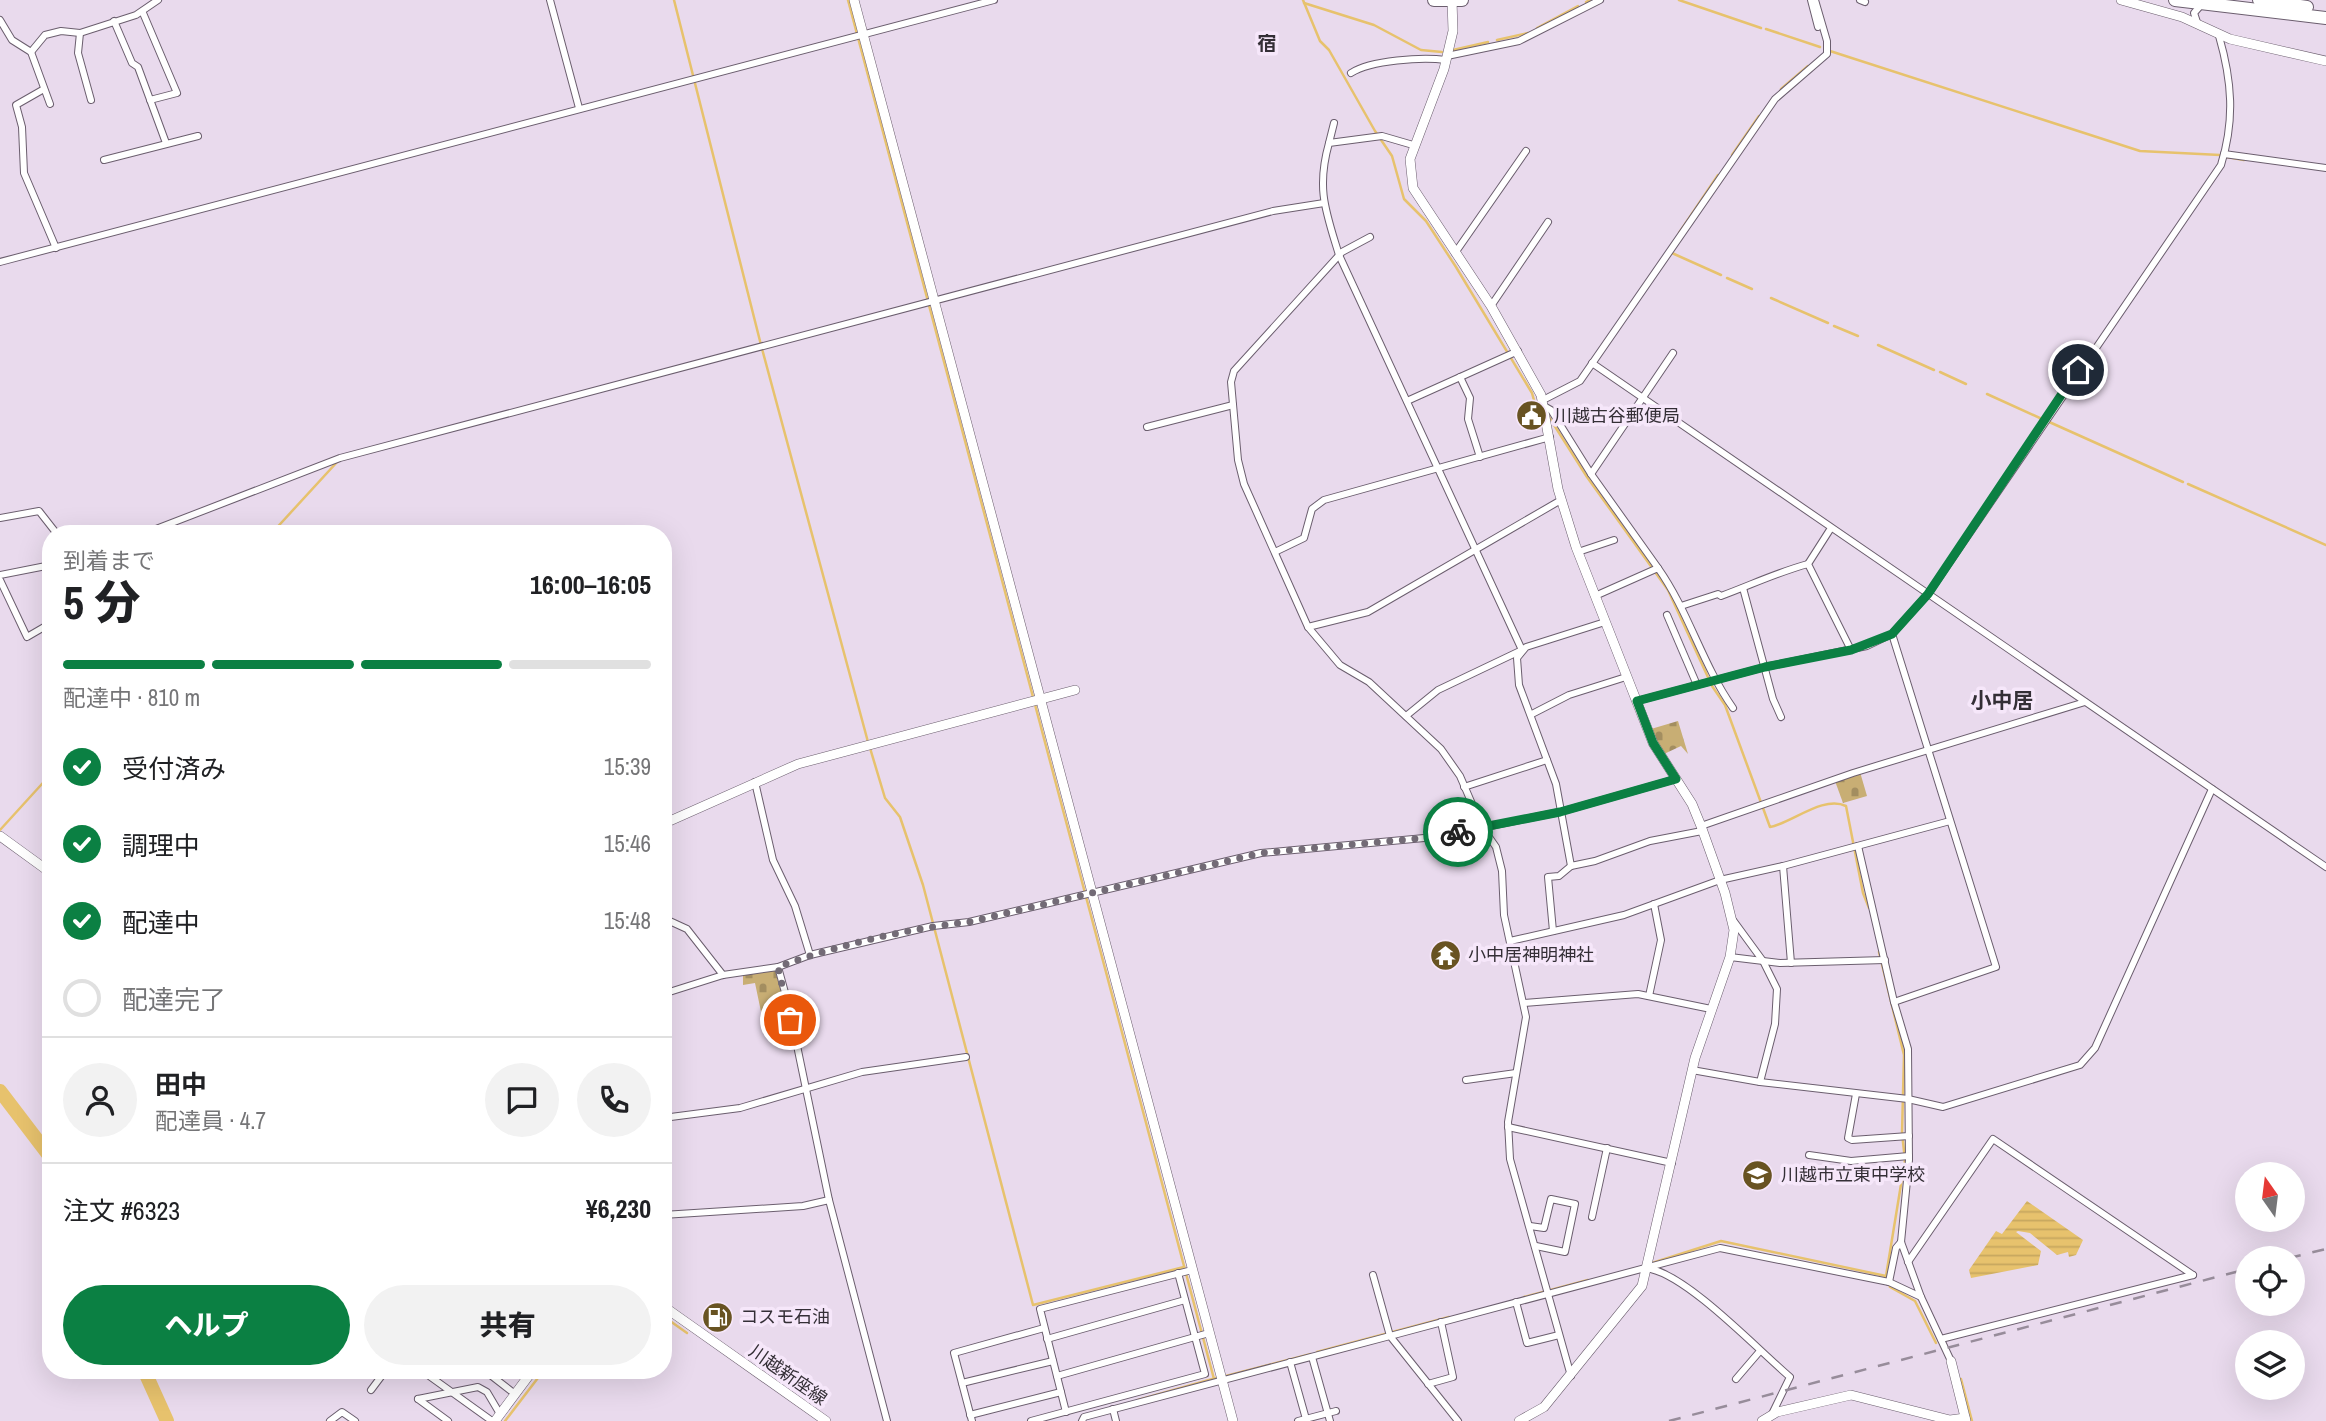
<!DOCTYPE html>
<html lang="ja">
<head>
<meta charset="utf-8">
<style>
  body { margin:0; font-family:"Archivo Narrow","Noto Sans JP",sans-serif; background:#f2f2f2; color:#202124; height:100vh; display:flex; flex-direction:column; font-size:26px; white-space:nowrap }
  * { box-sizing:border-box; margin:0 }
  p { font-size:23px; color:#757577 }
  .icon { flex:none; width:38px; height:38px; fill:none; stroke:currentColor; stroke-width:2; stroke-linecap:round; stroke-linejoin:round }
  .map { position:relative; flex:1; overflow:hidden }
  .details { position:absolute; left:42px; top:525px; width:630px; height:854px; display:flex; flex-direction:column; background:#fff; border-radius:28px; box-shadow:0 7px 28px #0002 }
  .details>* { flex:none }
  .needle { width:46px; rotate:346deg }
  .tools { position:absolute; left:2235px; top:1162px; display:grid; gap:14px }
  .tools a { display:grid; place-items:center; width:70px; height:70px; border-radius:50%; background:#fff; box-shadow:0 7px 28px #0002; font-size:35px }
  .pin { position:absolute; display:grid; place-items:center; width:60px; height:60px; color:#fff; margin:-30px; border:4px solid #fff; border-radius:50%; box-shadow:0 2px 7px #0007 }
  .courier { position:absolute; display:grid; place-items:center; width:70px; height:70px; margin:-35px; border:5px solid #0b8043; border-radius:50%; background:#fff; color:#222; box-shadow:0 2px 9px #0007 }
  .overview em { font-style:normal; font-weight:800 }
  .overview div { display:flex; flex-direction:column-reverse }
  .overview { display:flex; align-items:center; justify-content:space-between; height:119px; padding:0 21px }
  h1 { font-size:46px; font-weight:800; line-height:52px }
  .bar { display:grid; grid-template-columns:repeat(4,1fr); gap:10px 7px; align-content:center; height:84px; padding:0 21px }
  .bar i { height:9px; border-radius:5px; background:#e0e0e0 }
  .bar .current { background:#0b8043 }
  .bar p { grid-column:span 4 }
  .line { display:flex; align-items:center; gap:18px; padding:0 21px; border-top:2px solid #e0e0e0 }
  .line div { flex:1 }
  .round { display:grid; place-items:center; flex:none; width:74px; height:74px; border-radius:37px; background:#f2f2f2 }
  ol { padding:0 21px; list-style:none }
  li { display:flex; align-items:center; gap:21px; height:77px }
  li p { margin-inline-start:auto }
  li .icon { padding:7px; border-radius:50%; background:#0b8043; color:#fff; stroke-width:4 }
  li:last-child { color:#757577 }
  li i { width:38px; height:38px; border:4px solid #e0e0e0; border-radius:50% }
  .primary-button { display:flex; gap:14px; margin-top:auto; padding:14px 21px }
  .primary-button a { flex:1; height:80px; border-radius:42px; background:#0b8043; color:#fff; font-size:28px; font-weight:800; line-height:80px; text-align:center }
  .primary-button a+a { background:#f2f2f2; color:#202124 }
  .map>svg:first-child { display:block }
  .cemetery { fill:url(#cemetery-stones) }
  .water { fill:url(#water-rules) }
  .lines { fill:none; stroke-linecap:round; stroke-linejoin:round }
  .stream { stroke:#e7c26d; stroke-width:2.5 }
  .river { stroke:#e7c26d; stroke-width:14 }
  .street-casing { stroke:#6b5e6e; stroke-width:8 }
  .secondary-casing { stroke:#6b5e6e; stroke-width:10 }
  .highway-casing { stroke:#6b5e6e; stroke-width:14 }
  .street { stroke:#fff; stroke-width:6 }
  .secondary { stroke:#fff; stroke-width:9 }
  .highway { stroke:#fff; stroke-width:12 }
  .rail { stroke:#978c9a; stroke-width:2.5; stroke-dasharray:12 12; stroke-linecap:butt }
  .done { stroke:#736b76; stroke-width:7; stroke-dasharray:0 12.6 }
  .route { stroke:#0b8043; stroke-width:9 }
  .labels { text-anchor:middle; stroke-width:7; stroke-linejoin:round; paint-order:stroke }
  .poi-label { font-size:18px; fill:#342f36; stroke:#f6e7fa; text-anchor:start }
  .street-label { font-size:18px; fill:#342f36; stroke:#f6e7fa }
  .neighbourhood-label { font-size:19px; font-weight:bold; fill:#342f36; stroke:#f6e7fa }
  .quarter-label { font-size:21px; font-weight:bold; fill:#342f36; stroke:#f6e7fa }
</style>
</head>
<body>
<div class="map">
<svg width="2326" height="1421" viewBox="0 0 2326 1421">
  <defs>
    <pattern id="cemetery-stones" width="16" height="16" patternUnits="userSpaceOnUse" patternTransform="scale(1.75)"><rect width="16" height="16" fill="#c8ae74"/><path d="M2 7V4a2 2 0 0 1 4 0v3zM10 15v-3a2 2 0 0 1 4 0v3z" fill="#a38e60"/></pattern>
    <pattern id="water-rules" width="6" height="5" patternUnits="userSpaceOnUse" patternTransform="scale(1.75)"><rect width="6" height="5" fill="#e7c26d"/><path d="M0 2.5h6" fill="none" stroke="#c7a75f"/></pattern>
  </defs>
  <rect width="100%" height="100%" fill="#e9daed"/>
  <g class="cemetery">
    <polygon points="1678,721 1688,754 1681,746 1664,754 1651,729"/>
    <polygon points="1860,772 1867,796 1843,803 1835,781"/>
    <polygon points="775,970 788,1016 784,1017 782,1006 766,1009 769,1027 764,1026 755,983 743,985 743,975"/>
  </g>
  <polygon class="water" points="2027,1201 2083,1240 2076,1255 2069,1257 2068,1252 2057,1255 2030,1233 2018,1231 2016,1232 2041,1251 2038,1265 1971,1278 1969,1270 1996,1231 2002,1234"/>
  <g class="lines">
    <g class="stream">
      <polyline points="674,0 761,345 868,742"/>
      <polyline points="848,0 1214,1379"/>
      <polyline points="1303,0 1320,41 1329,50 1375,131 1392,156 1404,199 1426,221 1456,267 1532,393 1538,415 1542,417"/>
      <polyline points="1679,0 1761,28"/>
      <polyline points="1586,2 1590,0"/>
      <polyline points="1304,3 1374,25 1421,50 1442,52"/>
      <polyline points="1537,28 1578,6"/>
      <polyline points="1766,29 1820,47"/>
      <polyline points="1497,40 1528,33"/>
      <polyline points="1453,50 1488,42"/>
      <polyline points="1830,51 2140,151 2220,155"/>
      <polyline points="1781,89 1808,66"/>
      <polyline points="1732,155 1759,116"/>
      <polyline points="2227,157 2244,160"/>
      <polyline points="1679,233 1718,175"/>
      <polyline points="1672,253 1721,275"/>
      <polyline points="1727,278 1752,289"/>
      <polyline points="1771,298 1828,323"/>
      <polyline points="1834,326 1858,336"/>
      <polyline points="1878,345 1934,370"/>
      <polyline points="1940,372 1966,384"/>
      <polyline points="1987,394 2042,419"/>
      <path d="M1549,417L1587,477L1668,590L1712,686L1725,705L1770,827C1792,823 1823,795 1846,806L1863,893L1869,908"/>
      <polyline points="2047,421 2183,482"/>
      <polyline points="2188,484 2326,545"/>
      <polyline points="271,534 338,461"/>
      <polyline points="870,748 885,798 900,817 923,885 1033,1305 1184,1267"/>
      <polyline points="0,830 51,774"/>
      <polyline points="1879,952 1904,1055 1902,1133 1905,1160 1886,1276 1890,1287 1915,1301 1936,1343"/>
      <polyline points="1652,1263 1721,1241 1886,1276"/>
      <polyline points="1524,1297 1588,1280"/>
      <polyline points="663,1316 687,1333"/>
      <polyline points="1317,1352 1449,1317"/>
      <polyline points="1222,1377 1311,1354"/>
      <polyline points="1961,1379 1972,1421"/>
      <polyline points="1138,1400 1216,1378"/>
      <polyline points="505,1421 544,1370"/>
    </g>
    <g class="river">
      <polyline points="0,1091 51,1158"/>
      <polyline points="144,1370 167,1421"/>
    </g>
    <defs>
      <g id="street">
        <polyline points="550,0 579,108"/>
        <polyline points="1811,0 1818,27"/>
        <polyline points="1860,0 1865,2"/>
        <polyline points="143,13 177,93 150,100"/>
        <polyline points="0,20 12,40 31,52 50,104"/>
        <polyline points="114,21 132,63 138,67 166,143"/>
        <polyline points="2198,25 2194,13 2201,5"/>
        <polyline points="80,33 78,53 91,100"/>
        <polyline points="31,52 45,35 61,31 80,33 136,15 158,0"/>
        <polyline points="1447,56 1519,41 1600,0"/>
        <path d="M1351,73C1371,60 1422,57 1446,60"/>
        <polyline points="44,89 16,105 22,127 24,173 56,248"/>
        <polyline points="1329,143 1334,123"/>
        <polyline points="2224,154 2326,168"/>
        <polyline points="104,160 198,136"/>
        <polyline points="1370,237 1342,252 1234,371 1231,382 1238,460 1244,484 1308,627 1340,665 1369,682 1441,749 1460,776 1482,827 1496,847 1502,871 1504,915 1526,1017 1508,1122 1510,1159 1571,1376"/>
        <polyline points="1455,253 1526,151"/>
        <polyline points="0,262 994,0"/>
        <polyline points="1491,306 1548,222"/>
        <polyline points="1592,363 2326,867"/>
        <polyline points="1460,377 1470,398 1468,419 1480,457"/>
        <polyline points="1543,400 1580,381 1775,99 1827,54 1827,41 1815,0"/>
        <polyline points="1407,401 1518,351"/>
        <polyline points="1544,406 1551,410 1591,474 1658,568"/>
        <polyline points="1147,427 1233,405"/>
        <polyline points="1591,474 1673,353"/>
        <polyline points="0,518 39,511 57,534"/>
        <polyline points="1831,528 1808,564 1851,650"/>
        <polyline points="143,534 340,458 1273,211 1324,203"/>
        <polyline points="1277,551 1304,538 1312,509 1324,500 1550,437"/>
        <polyline points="1578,552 1614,540"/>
        <polyline points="0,575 51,565"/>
        <polyline points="0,580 27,637 51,623"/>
        <polyline points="1743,588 1773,699 1781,717"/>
        <path d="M1595,596L1658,568C1689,612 1702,664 1733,708"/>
        <path d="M1681,606L1718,594L1721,596C1751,585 1778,572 1808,564"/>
        <polyline points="1667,615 1697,685"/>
        <polyline points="1605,622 1526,647 1517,658 1519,685 1556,784 1571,866 1595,861 1650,841 1702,831"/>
        <polyline points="1308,627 1368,612 1561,500"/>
        <polyline points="1892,634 1996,967 1894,1002"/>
        <path d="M1637,701L1765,667L1867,646L1892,634L1928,594L2221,165C2235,120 2232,81 2219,36"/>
        <polyline points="1532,714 1569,695 1626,677"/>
        <path d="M1406,716L1438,690L1522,650L1339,255C1326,212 1316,189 1329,143L1382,136L1413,145"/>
        <polyline points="755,782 773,860 795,906 810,955"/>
        <polyline points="1464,787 1547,760"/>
        <polyline points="1701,826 1853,773 2085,702"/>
        <polyline points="1858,846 1894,1002 1908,1049 1909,1160 1901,1242 1921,1297 1951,1361"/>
        <polyline points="1783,866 1791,963"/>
        <polyline points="663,918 687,929 723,975"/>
        <polyline points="1733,920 1763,961 1777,989 1775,1024 1760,1082"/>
        <polyline points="1553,931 1548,877 1559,876 1571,866"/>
        <polyline points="1510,941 1624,915 1720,880 1783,866 1950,821"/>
        <polyline points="1730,957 1780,963 1885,960"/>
        <polyline points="778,967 789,1007 829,1200"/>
        <polyline points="663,994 723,975 778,967 810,955 933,926 969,922 1261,853 1435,837 1560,812 1676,779"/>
        <polyline points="1649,996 1661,940 1654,904"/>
        <polyline points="1524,1003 1638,994 1711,1009"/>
        <polyline points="1692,1070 1760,1082 1908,1099 1943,1107 2080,1065 2095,1048 2212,789"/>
        <polyline points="1466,1080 1516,1073"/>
        <polyline points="1856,1094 1848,1138 1852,1140 1909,1136"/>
        <polyline points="663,1118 740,1108 862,1072 966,1057"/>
        <polyline points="1508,1127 1672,1163"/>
        <polyline points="1809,1155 1851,1161 1909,1156"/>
        <polyline points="663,1215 803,1206 829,1200 887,1421"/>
        <polyline points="1592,1217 1607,1148"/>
        <polyline points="1530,1226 1544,1228 1551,1199 1575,1204 1565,1252 1536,1246"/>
        <polyline points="1908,1262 1993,1139 2193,1275"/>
        <path d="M1651,1269C1690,1278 1757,1349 1790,1377L1772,1414"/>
        <polyline points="1373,1275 1390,1336 1720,1248 1889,1282 1921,1297"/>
        <polyline points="1889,1282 1896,1248 1901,1242"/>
        <polyline points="1516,1302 1527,1343 1559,1335"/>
        <polyline points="1047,1339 1185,1300"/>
        <polyline points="1941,1339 2193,1275"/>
        <polyline points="1312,1357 1330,1421"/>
        <polyline points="1290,1362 1306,1419"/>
        <polyline points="421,1370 492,1421"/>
        <polyline points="484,1370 515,1394"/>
        <polyline points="1057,1376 1209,1333"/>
        <polyline points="1736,1379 1760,1351"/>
        <polyline points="962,1383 1053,1361"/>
        <polyline points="1428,1384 1453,1377 1441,1322"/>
        <polyline points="371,1390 386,1370"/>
        <polyline points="418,1399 478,1387 487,1392 500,1414"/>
        <polyline points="418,1399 448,1421"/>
        <polyline points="1113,1409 1116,1421"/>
        <polyline points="1066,1412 1040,1309 1192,1270"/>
        <polyline points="970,1415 1061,1392"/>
        <polyline points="330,1421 342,1412 355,1421"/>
        <polyline points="972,1421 954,1353 1044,1328"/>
        <polyline points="1031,1421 1205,1374 1178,1273"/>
        <polyline points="1082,1421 1084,1417 1390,1336 1458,1421"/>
        <polyline points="1298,1421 1336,1411"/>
      </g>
      <g id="secondary">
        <polyline points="854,0 1233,1421"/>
        <polyline points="1452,0 1453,31 1444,69 1410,159 1413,188 1491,306 1541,395 1558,489 1576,547 1653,743 1692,804 1701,826 1725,893 1734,930 1730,957 1695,1058 1642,1286 1544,1407 1519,1421"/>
        <polyline points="2121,0 2182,17 2230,39 2326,61"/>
        <polyline points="663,824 798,764 1075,690"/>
        <polyline points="0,836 51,873"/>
        <polyline points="663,1306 826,1421"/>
        <polyline points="1951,1361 1966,1421"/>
        <polyline points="495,1421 533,1370"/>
        <polyline points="1762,1421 1777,1412 1851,1395 1950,1420 1965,1418"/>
      </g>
      <g id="highway">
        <polyline points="1434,0 1462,0"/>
        <polyline points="2175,0 2326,18"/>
        <polyline points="2259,0 2307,7"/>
      </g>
    </defs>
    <use href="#street" class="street-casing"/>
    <use href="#secondary" class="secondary-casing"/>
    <use href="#highway" class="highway-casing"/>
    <use href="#street" class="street"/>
    <use href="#secondary" class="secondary"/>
    <use href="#highway" class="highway"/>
    <g class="rail">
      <polyline points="2289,1258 2326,1249"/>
      <polyline points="1669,1421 2247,1269"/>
    </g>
  </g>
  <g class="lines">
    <path class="done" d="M790,1020L778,967C838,945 905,929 969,922L1261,853L1434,837L1458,832"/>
    <polyline class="route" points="1458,832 1560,812 1676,779 1653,743 1637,701 1765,667 1851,650 1892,634 1928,594 2078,370"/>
  </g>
  <defs>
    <symbol id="civic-disc" viewBox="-11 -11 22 22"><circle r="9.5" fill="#685322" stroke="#f6e7fa"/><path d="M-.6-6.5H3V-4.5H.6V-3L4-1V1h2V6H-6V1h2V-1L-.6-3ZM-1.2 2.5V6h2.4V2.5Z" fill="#fff"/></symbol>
    <symbol id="temple-disc" viewBox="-11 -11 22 22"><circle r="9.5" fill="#685322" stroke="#f6e7fa"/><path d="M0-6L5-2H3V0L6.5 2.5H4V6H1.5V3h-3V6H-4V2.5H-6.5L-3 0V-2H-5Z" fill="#fff"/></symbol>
    <symbol id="school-disc" viewBox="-11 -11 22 22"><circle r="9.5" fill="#685322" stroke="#f6e7fa"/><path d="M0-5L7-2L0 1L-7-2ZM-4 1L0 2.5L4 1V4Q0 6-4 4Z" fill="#fff"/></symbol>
    <symbol id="fuel-disc" viewBox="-11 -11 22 22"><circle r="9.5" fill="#685322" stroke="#f6e7fa"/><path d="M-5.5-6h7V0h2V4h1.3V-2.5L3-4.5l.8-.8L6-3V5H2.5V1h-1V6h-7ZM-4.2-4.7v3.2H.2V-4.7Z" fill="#fff"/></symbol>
  </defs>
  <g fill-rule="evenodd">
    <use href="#civic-disc" x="1514" y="398" width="35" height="35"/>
    <use href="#temple-disc" x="1428" y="938" width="35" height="35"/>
    <use href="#school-disc" x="1740" y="1158" width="35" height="35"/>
    <use href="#fuel-disc" x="700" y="1300" width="35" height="35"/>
  </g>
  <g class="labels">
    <g class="poi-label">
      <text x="1554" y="422">川越古谷郵便局</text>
      <text x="1468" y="961">小中居神明神社</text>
      <text x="1781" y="1181">川越市立東中学校</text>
      <text x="740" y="1323">コスモ石油</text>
    </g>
    <g class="street-label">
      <text transform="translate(788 1375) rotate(35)" y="6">川越新座線</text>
    </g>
    <g class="neighbourhood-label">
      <text x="1267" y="50">宿</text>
    </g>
    <g class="quarter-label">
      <text x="2002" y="708">小中居</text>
    </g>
  </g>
</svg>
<div class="tools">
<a><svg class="needle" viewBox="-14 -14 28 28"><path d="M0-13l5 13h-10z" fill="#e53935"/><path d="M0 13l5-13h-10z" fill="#757577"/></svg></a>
<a><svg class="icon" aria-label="locate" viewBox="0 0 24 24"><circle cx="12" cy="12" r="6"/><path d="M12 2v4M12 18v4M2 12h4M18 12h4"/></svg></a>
<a><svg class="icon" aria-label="layers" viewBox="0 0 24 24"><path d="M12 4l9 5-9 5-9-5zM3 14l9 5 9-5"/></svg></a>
</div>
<div class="pin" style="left:790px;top:1020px;background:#ea580c"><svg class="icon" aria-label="bag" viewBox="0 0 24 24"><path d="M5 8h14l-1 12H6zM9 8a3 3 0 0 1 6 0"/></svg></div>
<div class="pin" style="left:2078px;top:370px;background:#1f2937"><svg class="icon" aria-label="home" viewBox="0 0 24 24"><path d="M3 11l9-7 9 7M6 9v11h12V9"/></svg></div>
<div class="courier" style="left:1458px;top:832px"><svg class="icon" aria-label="bike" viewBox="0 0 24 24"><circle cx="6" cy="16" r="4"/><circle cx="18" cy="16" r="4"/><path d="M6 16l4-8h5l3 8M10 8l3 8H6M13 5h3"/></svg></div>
<section class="details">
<div class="overview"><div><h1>5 分</h1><p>到着まで</p></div><em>16:00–16:05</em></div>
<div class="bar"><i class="current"></i><i class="current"></i><i class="current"></i><i></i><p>配達中 · 810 m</p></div>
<ol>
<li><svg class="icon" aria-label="check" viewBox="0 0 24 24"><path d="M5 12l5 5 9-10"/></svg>受付済み<p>15:39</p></li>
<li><svg class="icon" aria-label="check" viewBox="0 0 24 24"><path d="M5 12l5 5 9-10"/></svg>調理中<p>15:46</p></li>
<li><svg class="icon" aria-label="check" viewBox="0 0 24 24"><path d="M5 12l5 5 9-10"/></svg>配達中<p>15:48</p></li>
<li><i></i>配達完了</li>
</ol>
<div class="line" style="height:126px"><a class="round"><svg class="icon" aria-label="person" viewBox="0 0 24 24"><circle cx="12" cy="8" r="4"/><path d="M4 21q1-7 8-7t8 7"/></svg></a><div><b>田中</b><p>配達員 · 4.7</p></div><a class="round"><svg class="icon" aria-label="chat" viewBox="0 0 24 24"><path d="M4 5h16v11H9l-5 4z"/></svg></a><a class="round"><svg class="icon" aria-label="phone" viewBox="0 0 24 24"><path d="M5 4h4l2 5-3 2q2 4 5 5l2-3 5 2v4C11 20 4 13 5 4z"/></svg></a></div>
<div class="line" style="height:91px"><div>注文 #6323</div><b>¥6,230</b></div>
<div class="primary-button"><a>ヘルプ</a><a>共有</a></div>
</section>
</div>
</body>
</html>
